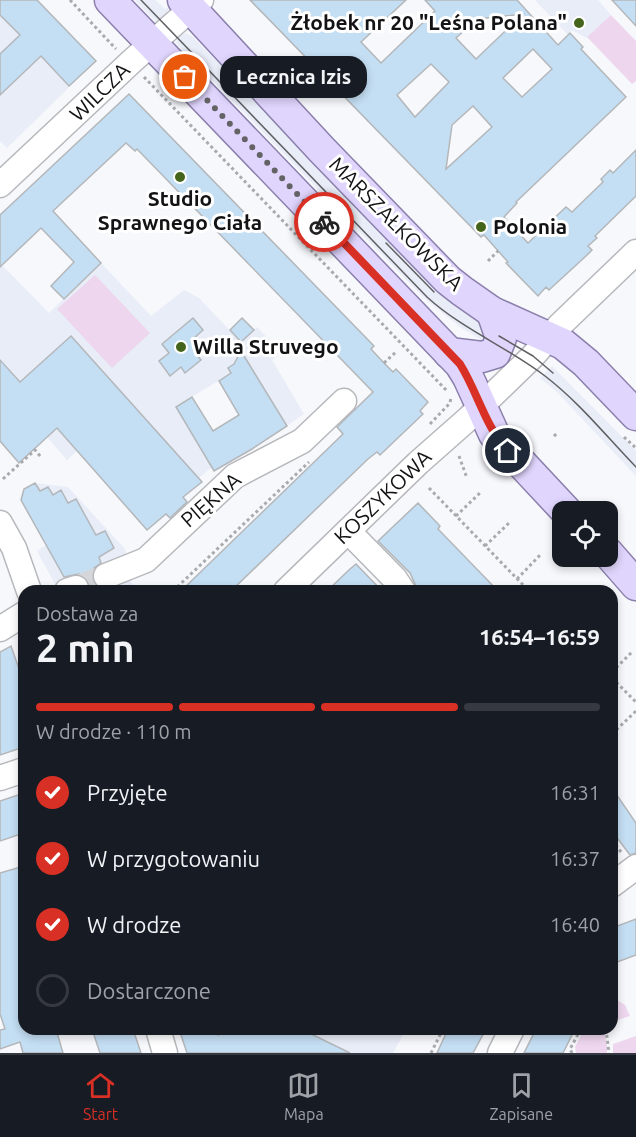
<!DOCTYPE html>
<html lang="pl">
<head>
<meta charset="utf-8">
<style>
  body { margin:0; font-family:Ubuntu,sans-serif; background:#20242c; color:#f1f3f6; height:100vh; display:flex; flex-direction:column; font-size:22px; white-space:nowrap }
  * { box-sizing:border-box; margin:0 }
  p { font-size:20px; color:#9ea1a6 }
  .icon { flex:none; width:33px; height:33px; fill:none; stroke:currentColor; stroke-width:2; stroke-linecap:round; stroke-linejoin:round }
  .map { position:relative; flex:1; overflow:hidden }
  .side { position:absolute; left:18px; top:585px; width:600px; height:450px; display:flex; flex-direction:column; background:#171b24; border-radius:18px; box-shadow:0 3px 9px #0003 }
  .side>* { flex:none }
  .fabs { position:absolute; left:552px; top:501px; display:grid; gap:12px }
  .fabs a { display:grid; place-items:center; width:66px; height:66px; border-radius:12px; background:#171b24; box-shadow:0 3px 9px #0003; font-size:30px }
  .pin { position:absolute; display:grid; place-items:center; width:51px; height:51px; color:#fff; margin:-26px; border:3px solid #fff; border-radius:50%; box-shadow:0 2px 6px #0007 }
  .courier { position:absolute; display:grid; place-items:center; width:60px; height:60px; margin:-30px; border:4px solid #d93025; border-radius:50%; background:#fff; color:#222; box-shadow:0 2px 8px #0007 }
  .bubble { position:absolute; height:42px; border-radius:18px; background:#171b24; box-shadow:0 3px 9px #0003; font-size:20px; font-weight:600; line-height:42px; text-align:center }
  .head em { font-style:normal; font-weight:600 }
  .head div { display:flex; flex-direction:column-reverse }
  .head { display:flex; align-items:center; justify-content:space-between; height:102px; padding:0 18px }
  h1 { font-size:39px; font-weight:600; line-height:45px }
  .bar { display:grid; grid-template-columns:repeat(4,1fr); gap:9px 6px; align-content:center; height:72px; padding:0 18px }
  .bar i { height:8px; border-radius:4px; background:#363941 }
  .bar .current { background:#d93025 }
  .bar p { grid-column:span 4 }
  ol { padding:0 18px; list-style:none }
  li { display:flex; align-items:center; gap:18px; height:66px }
  li p { margin-inline-start:auto }
  li .icon { padding:6px; border-radius:50%; background:#d93025; color:#fff; stroke-width:4 }
  li:last-child { color:#9ea1a6 }
  li i { width:33px; height:33px; border:3px solid #363941; border-radius:50% }
  .menu { display:flex; justify-content:space-around; align-items:center; height:84px; border-top:2px solid #363941; background:#171b24; font-size:16px; color:#9ea1a6 }
  .menu a { display:grid; justify-items:center; gap:3px }
  .menu .current { color:#d93025 }
  .map>svg:first-child { display:block }
  .built { fill:#e8edf8 }
  .green { fill:#eed7ee }
  .building { fill:#c4def3; stroke:#b4b7ba; stroke-width:1.5; fill-rule:evenodd }
  .lines { fill:none; stroke-linecap:round; stroke-linejoin:round }
  .minor-tunnel { stroke:#d5d6d9; stroke-width:24; stroke-dasharray:24 12; stroke-linecap:butt }
  .minor-casing { stroke:#b7b8bc; stroke-width:27 }
  .major-casing { stroke:#8b7fab; stroke-width:33 }
  .path { stroke:#a9aaad; stroke-width:3; stroke-dasharray:3 3; stroke-linecap:butt }
  .minor { stroke:#fff; stroke-width:24 }
  .major { stroke:#e0d5fd; stroke-width:30 }
  .tram { stroke:#606063; stroke-width:1.5 }
  .done { stroke:#636366; stroke-width:6; stroke-dasharray:0 10.8 }
  .route { stroke:#d93025; stroke-width:8 }
  .poi-dot { fill:#44641b; stroke:#fff; stroke-width:2 }
  .labels { text-anchor:middle; stroke-width:6; stroke-linejoin:round; paint-order:stroke }
  .poi-label { font-size:21px; font-weight:bold; fill:#131315; stroke:#fff; text-anchor:start }
  .street-label { font-size:21px; fill:#131315; stroke:#fff }
</style>
</head>
<body>
<div class="map">
<svg width="636" height="1053" viewBox="0 0 636 1053">
  <rect width="100%" height="100%" fill="#f7f8fc"/>
  <g class="built">
    <polygon points="0,0 37,0 96,61 7,148 0,141"/>
    <polygon points="135,0 155,0 165,9 170,6 163,20 157,23"/>
    <polygon points="535,0 598,0 611,15 586,38 572,30 568,35"/>
    <polygon points="186,33 193,37 437,290 470,316 490,327 489,345 460,327 424,298 176,43 180,35"/>
    <polygon points="0,263 49,313 101,263 151,316 184,290 199,298 241,342 257,327 281,352 272,360 304,414 272,436 232,369 230,371 231,373 177,406 212,467 199,478 202,482 147,530 77,451 67,460 47,437 19,463 0,441"/>
    <polygon points="552,366 636,451 636,476 557,392 540,378"/>
    <polygon points="35,483 68,487 125,549 131,583 140,591 59,591 37,551 46,545 21,502 23,492"/>
    <polygon points="300,1029 406,1029 393,1053 349,1053"/>
  </g>
  <g class="green">
    <polygon points="611,15 636,41 636,81 632,84 587,37"/>
    <polygon points="95,275 150,333 112,368 57,309"/>
    <polygon points="614,998 625,1005 630,1016 612,1022 612,999"/>
    <polygon points="584,1029 604,1029 607,1045 607,1053 576,1053 575,1047"/>
    <polygon points="636,1036 636,1053 613,1053 613,1044"/>
  </g>
  <g class="building">
    <polygon points="0,0 37,0 96,61 69,86 41,56 0,95 0,54 20,35 0,15"/>
    <path d="M250,0H406L361,42L381,63L435,11L425,0H517L558,45L570,33L583,47L581,49L626,97L516,202L517,203L504,217L528,243L566,207L572,212L603,182L601,179L610,170L613,173L636,150V196L595,236L597,238L588,246L592,250L586,256L549,290L546,287L538,296L506,263L508,262L484,235L481,237ZM523,14L476,59L456,38L477,19ZM533,49L552,69L522,97L503,78ZM431,64L449,82L415,117L397,95ZM473,106L492,127L446,169L452,125Z"/>
    <polygon points="612,0 636,0 636,26"/>
    <polygon points="129,94 374,346 371,349 384,363 393,372 396,369 428,402 420,411 423,414 380,455 377,452 368,459 231,591 181,591 343,434 337,427 373,392 137,149 135,151 126,143 53,211 101,263 64,299 51,286 74,262 41,228 0,267 0,215"/>
    <polygon points="193,318 203,330 192,340 201,350 196,354 201,360 185,373 181,367 170,376 159,361 169,353 162,344"/>
    <polygon points="242,318 254,330 241,342 230,330"/>
    <polygon points="71,336 202,482 183,497 187,502 170,518 166,514 147,530 57,428 19,463 0,441 0,360 20,382"/>
    <polygon points="241,351 287,426 252,449 214,471 176,407 192,397 213,431 239,415 219,381 231,373 228,368 234,364"/>
    <polygon points="35,483 40,491 48,487 53,495 61,490 68,503 76,499 96,535 105,531 114,548 99,557 101,563 94,568 92,575 93,581 97,587 111,591 90,591 89,583 85,577 79,574 64,577 21,500 24,489"/>
    <polygon points="418,503 440,526 438,529 498,591 421,591 416,586 410,573 378,541"/>
    <polygon points="356,564 382,591 327,591 350,569"/>
    <polygon points="11,646 24,683 24,747 0,755 0,652"/>
    <polygon points="612,788 636,823 636,853 630,855 612,831"/>
    <polygon points="24,793 24,833 0,841 0,801"/>
    <polygon points="24,866 24,1029 56,1029 63,1053 23,1053 20,1042 0,1049 0,1030 5,1029 0,1014 0,873"/>
    <polygon points="636,919 636,955 612,964 612,928"/>
    <polygon points="92,1029 133,1029 141,1053 100,1053"/>
    <polygon points="179,1029 216,1029 218,1035 235,1029 301,1029 350,1053 187,1053"/>
    <polygon points="448,1029 486,1029 473,1053 437,1053"/>
    <polygon points="536,1029 575,1029 563,1053 524,1053"/>
  </g>
  <g class="lines">
    <polyline class="minor-tunnel" points="76,588 106,576"/>
    <defs>
      <g id="minor">
        <polyline points="0,185 132,61 201,0"/>
        <polyline points="0,523 14,548 29,591"/>
        <polyline points="348,531 395,579 403,591"/>
        <polyline points="106,576 146,560 235,476 302,441 344,401"/>
        <polyline points="67,591 76,588"/>
        <polyline points="286,591 418,463 469,418 533,356 559,326 636,252"/>
        <polyline points="0,629 24,614"/>
        <polyline points="0,778 24,770"/>
        <polyline points="612,885 636,867"/>
        <polyline points="158,1029 165,1053"/>
        <polyline points="500,1053 512,1029"/>
      </g>
      <g id="major">
        <polyline points="110,0 460,364 468,377 494,434 567,512"/>
        <polyline points="183,0 322,150 448,280 462,291 492,312 563,344 586,363 636,415"/>
        <polyline points="449,353 482,357 495,353 501,338 492,312"/>
        <polyline points="608,553 636,585"/>
      </g>
    </defs>
    <use href="#minor" class="minor-casing"/>
    <use href="#major" class="major-casing"/>
    <g class="path">
      <polyline points="70,0 116,49"/>
      <polyline points="144,77 448,392"/>
      <polyline points="518,232 522,229"/>
      <polyline points="488,261 498,251"/>
      <polyline points="384,363 396,352"/>
      <polyline points="430,424 450,403 451,397"/>
      <polyline points="554,434 558,438"/>
      <polyline points="624,437 636,448"/>
      <polyline points="459,456 467,478"/>
      <polyline points="3,479 35,450 41,457"/>
      <polyline points="429,488 529,591"/>
      <polyline points="456,516 481,492"/>
      <polyline points="485,546 510,522"/>
      <polyline points="517,579 541,554"/>
      <polyline points="173,591 309,462"/>
      <polyline points="570,591 573,588"/>
      <polyline points="612,672 632,652"/>
      <polyline points="612,678 636,702"/>
      <polyline points="612,734 636,711"/>
      <polyline points="612,840 621,852"/>
      <polyline points="606,1029 609,1053"/>
      <polyline points="431,1053 443,1029"/>
      <polyline points="572,1053 570,1049 581,1029"/>
    </g>
    <use href="#minor" class="minor"/>
    <use href="#major" class="major"/>
    <g class="tram">
      <path d="M141,0L427,297C462,329 507,347 545,376C579,402 607,437 636,467"/>
      <polyline points="386,243 434,292"/>
      <polyline points="499,336 533,356 553,373"/>
    </g>
  </g>
  <g class="lines">
    <polyline class="done" points="185,77 324,222"/>
    <path class="route" d="M324,222L460,364C478,393 485,426 508,451"/>
  </g>
  <g class="poi-dot">
    <circle cx="579" cy="23" r="6"/>
    <circle cx="180" cy="177" r="6"/>
    <circle cx="481" cy="227" r="6"/>
    <circle cx="181" cy="347" r="6"/>
  </g>
  <g class="labels">
    <g class="poi-label">
      <text x="567" y="30" text-anchor="end">Żłobek nr 20 "Leśna Polana"</text>
      <text x="180" y="206" text-anchor="middle">Studio<tspan x="180" dy="24">Sprawnego Ciała</tspan></text>
      <text x="493" y="234">Polonia</text>
      <text x="193" y="354">Willa Struvego</text>
    </g>
    <g class="street-label">
      <text transform="translate(100 92) rotate(-44)" y="7">WILCZA</text>
      <text transform="translate(396 224) rotate(45)" y="7">MARSZAŁKOWSKA</text>
      <text transform="translate(383 497) rotate(-44)" y="7">KOSZYKOWA</text>
      <text transform="translate(211 500) rotate(-41)" y="7">PIĘKNA</text>
    </g>
  </g>
</svg>
<div class="fabs">
<a><svg class="icon" aria-label="locate" viewBox="0 0 24 24"><circle cx="12" cy="12" r="6"/><path d="M12 2v4M12 18v4M2 12h4M18 12h4"/></svg></a>
</div>
<div class="pin" style="left:185px;top:77px;background:#ea580c"><svg class="icon" aria-label="bag" viewBox="0 0 24 24"><path d="M5 8h14l-1 12H6zM9 8a3 3 0 0 1 6 0"/></svg></div>
<div class="pin" style="left:508px;top:451px;background:#1f2937"><svg class="icon" aria-label="home" viewBox="0 0 24 24"><path d="M3 11l9-7 9 7M6 9v11h12V9"/></svg></div>
<div class="courier" style="left:324px;top:222px"><svg class="icon" aria-label="bike" viewBox="0 0 24 24"><circle cx="6" cy="16" r="4"/><circle cx="18" cy="16" r="4"/><path d="M6 16l4-8h5l3 8M10 8l3 8H6M13 5h3"/></svg></div>
<div class="bubble" style="left:220px;top:56px;width:147px">Lecznica Izis</div>
<section class="side">
<div class="head"><div><h1>2 min</h1><p>Dostawa za</p></div><em>16:54–16:59</em></div>
<div class="bar"><i class="current"></i><i class="current"></i><i class="current"></i><i></i><p>W drodze · 110 m</p></div>
<ol>
<li><svg class="icon" aria-label="check" viewBox="0 0 24 24"><path d="M5 12l5 5 9-10"/></svg>Przyjęte<p>16:31</p></li>
<li><svg class="icon" aria-label="check" viewBox="0 0 24 24"><path d="M5 12l5 5 9-10"/></svg>W przygotowaniu<p>16:37</p></li>
<li><svg class="icon" aria-label="check" viewBox="0 0 24 24"><path d="M5 12l5 5 9-10"/></svg>W drodze<p>16:40</p></li>
<li><i></i>Dostarczone</li>
</ol>
</section>
</div>
<nav class="menu">
<a class="current"><svg class="icon" aria-label="home" viewBox="0 0 24 24"><path d="M3 11l9-7 9 7M6 9v11h12V9"/></svg>Start</a>
<a><svg class="icon" aria-label="map" viewBox="0 0 24 24"><path d="M3 6l6-2 6 2 6-2v14l-6 2-6-2-6 2zM9 4v14M15 6v14"/></svg>Mapa</a>
<a><svg class="icon" aria-label="saved" viewBox="0 0 24 24"><path d="M7 4h10v16l-5-4-5 4z"/></svg>Zapisane</a>
</nav>
</body>
</html>
